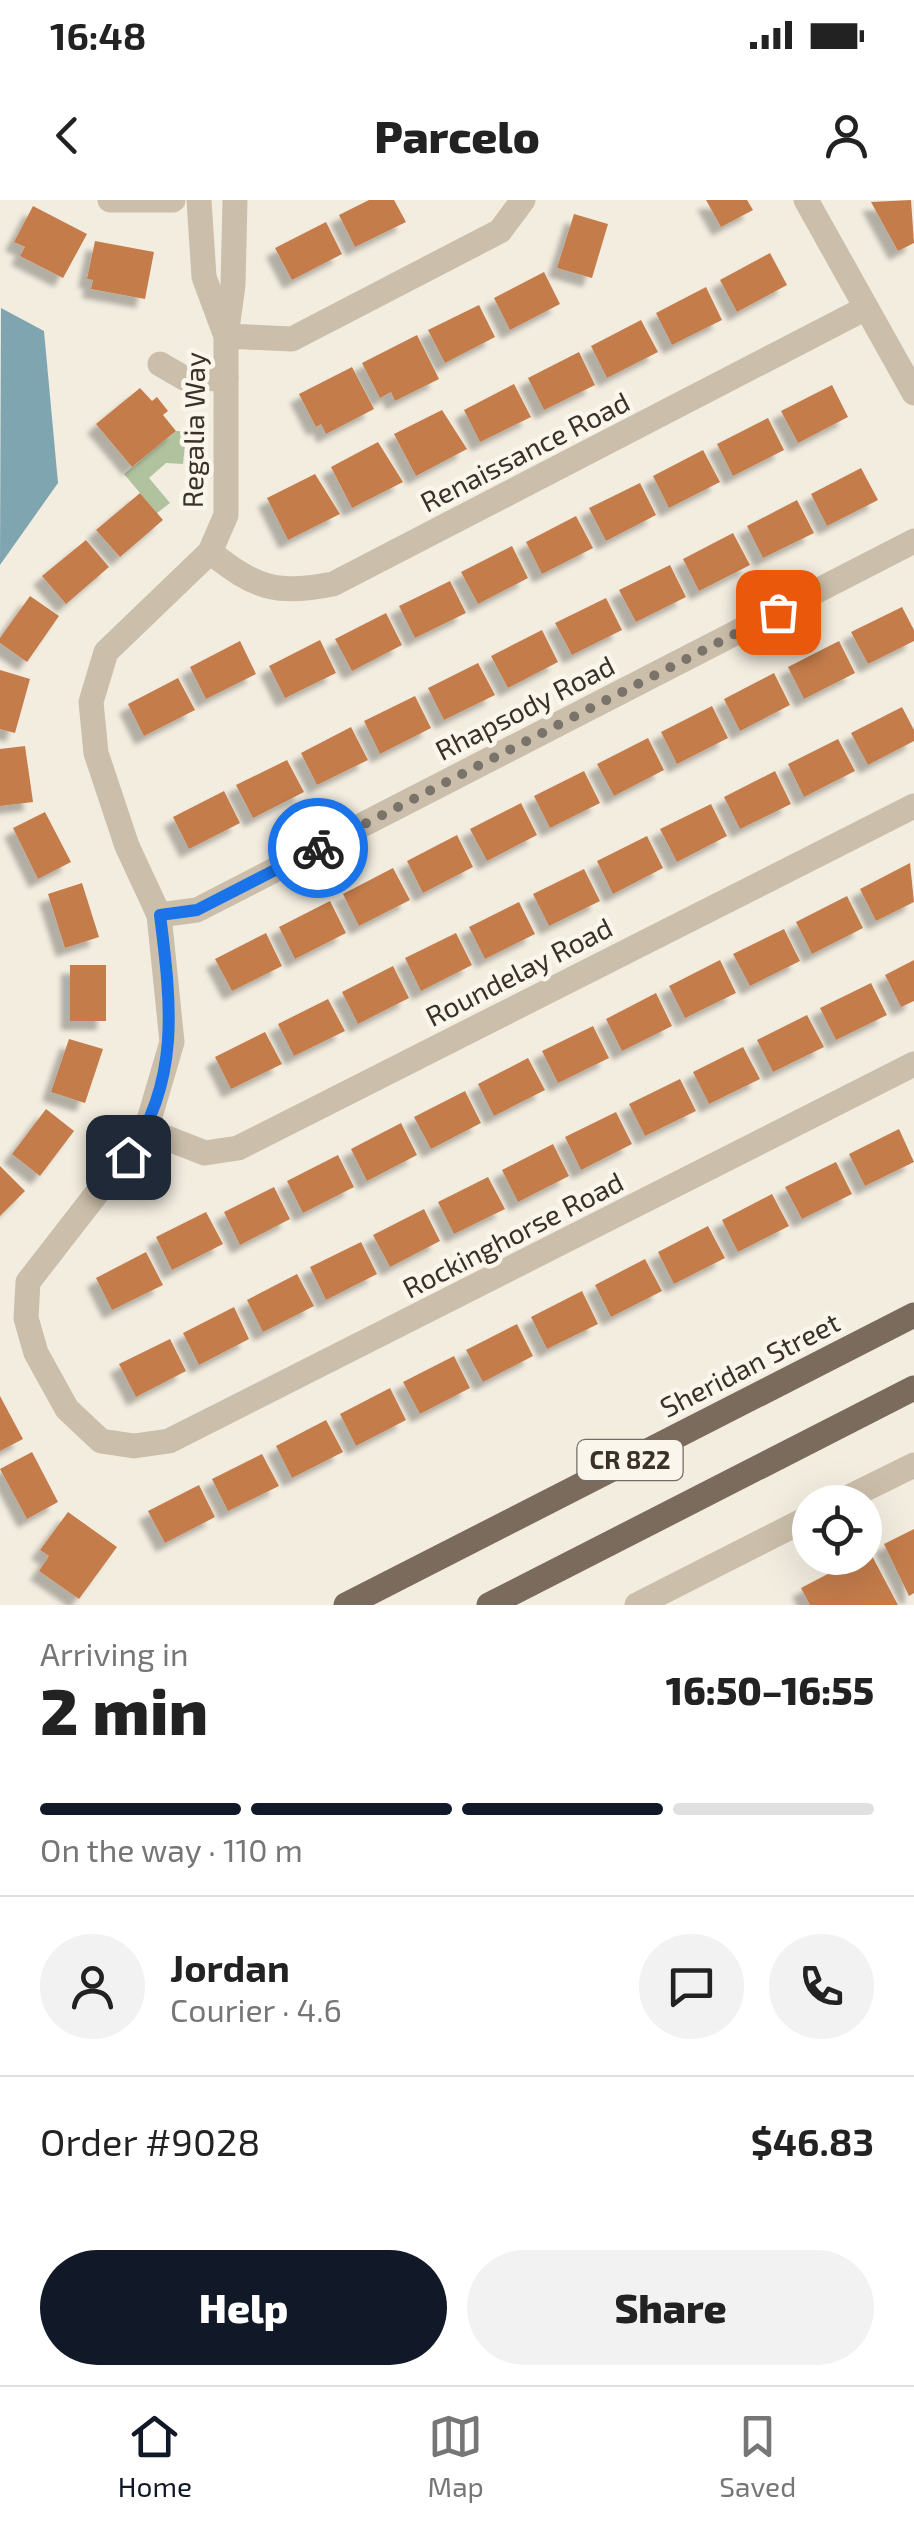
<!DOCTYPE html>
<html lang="en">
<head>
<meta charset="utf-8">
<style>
  body { margin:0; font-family:"Exo 2",sans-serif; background:#f2f2f2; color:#222; height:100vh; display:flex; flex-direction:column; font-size:38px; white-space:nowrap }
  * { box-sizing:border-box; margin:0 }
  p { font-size:32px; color:#767676 }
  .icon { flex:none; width:55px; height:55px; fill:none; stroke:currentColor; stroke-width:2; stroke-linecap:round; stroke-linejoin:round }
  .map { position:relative; height:1405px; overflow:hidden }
  .side { display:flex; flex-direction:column; background:#fff; flex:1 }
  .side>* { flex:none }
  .fabs { position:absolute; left:792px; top:1285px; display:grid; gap:20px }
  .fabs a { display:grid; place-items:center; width:90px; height:90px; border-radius:50%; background:#fff; box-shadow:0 10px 40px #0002; font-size:50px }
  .pin { position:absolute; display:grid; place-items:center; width:85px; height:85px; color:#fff; margin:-42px; border-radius:20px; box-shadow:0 5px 15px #0006 }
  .courier { position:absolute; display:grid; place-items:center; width:100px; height:100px; margin:-50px; border:8px solid #1a73e8; border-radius:50%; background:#fff; color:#222; box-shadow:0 2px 12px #0007 }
  .overview em { font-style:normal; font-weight:800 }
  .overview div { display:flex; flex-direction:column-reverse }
  .overview { display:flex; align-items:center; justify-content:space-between; height:170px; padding:0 40px }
  h1 { font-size:65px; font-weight:800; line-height:75px }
  .bar { display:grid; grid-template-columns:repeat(4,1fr); gap:15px 10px; align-content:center; height:120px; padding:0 40px }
  .bar i { height:12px; border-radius:8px; background:#e0e0e0 }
  .bar .active { background:#111827 }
  .bar p { grid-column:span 4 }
  .line { display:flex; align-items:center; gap:25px; padding:0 40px; border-top:2px solid #e0e0e0 }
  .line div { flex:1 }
  .round { display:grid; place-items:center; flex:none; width:105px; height:105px; border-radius:52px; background:#f2f2f2 }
  .button { display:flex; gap:20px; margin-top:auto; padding:20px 40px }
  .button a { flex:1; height:115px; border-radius:60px; background:#111827; color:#fff; font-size:40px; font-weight:800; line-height:115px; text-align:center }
  .button a+a { background:#f2f2f2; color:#222 }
  .status { display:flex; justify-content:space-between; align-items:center; height:70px; padding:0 50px; background:#fff; direction:ltr }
  .status svg { height:28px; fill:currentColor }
  header { display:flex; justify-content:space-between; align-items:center; height:130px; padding:0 40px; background:#fff; font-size:45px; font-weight:800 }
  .dock { display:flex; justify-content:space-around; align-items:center; height:140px; border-top:2px solid #e0e0e0; background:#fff; font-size:28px; color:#767676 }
  .dock a { display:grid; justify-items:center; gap:5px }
  .dock .active { color:#111827 }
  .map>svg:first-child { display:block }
  .green { fill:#b1c29f }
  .water { fill:#7fa6b0 }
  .building { fill:#c47c4c; filter:url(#shadow) }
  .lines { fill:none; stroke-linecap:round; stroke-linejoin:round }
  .minor { stroke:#cbbfab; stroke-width:25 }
  .major { stroke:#7b6b5c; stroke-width:25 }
  .done { stroke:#7a736a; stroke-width:10; stroke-dasharray:0 18 }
  .route { stroke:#1a73e8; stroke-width:12 }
  .labels { text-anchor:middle; stroke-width:9; stroke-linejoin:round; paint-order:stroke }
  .shield { fill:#faf6ec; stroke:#736c64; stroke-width:2.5 }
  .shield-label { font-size:25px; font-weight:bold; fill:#39312a }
  .street-label { font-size:28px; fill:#39312a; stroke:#faf6ec }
</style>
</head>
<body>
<div class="status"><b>16:48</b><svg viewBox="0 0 49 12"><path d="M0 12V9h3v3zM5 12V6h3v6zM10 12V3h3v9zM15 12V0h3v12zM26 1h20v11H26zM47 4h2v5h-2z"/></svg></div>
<header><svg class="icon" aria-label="back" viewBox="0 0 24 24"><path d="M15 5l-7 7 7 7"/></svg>Parcelo<svg class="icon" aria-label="person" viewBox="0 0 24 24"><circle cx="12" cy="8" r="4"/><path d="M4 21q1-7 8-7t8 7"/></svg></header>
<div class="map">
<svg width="914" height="1405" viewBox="0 0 914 1405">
  <defs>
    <filter id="shadow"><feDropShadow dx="-9" dy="9" stdDeviation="2.5" flood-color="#0004"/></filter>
  </defs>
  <rect width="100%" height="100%" fill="#f3ede0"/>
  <polygon class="green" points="176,231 196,232 195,245 185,244 183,264 166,263 149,278 170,303 157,313 124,274"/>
  <polygon class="water" points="1,108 44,131 58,283 0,365"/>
  <g class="building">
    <polygon points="369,0 394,0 406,22 355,47 339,15"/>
    <polygon points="706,0 747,0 753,10 721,27"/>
    <polygon points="911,0 914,43 898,51 871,2"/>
    <polygon points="33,6 87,34 63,78 20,56 25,47 14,42"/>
    <polygon points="574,14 608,24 592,78 557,68"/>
    <polygon points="326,22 342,54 292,80 275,48"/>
    <polygon points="95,41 154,52 145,99 91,89 93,80 87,79"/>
    <polygon points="770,53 787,85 737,112 720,80"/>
    <polygon points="544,72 560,104 510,130 494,98"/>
    <polygon points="706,87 722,120 672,145 656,113"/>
    <polygon points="479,105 495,137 445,163 428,130"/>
    <polygon points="641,120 658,152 607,178 591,146"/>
    <polygon points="417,135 439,179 395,201 391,192 380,198 362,163"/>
    <polygon points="579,152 595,185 544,210 528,178"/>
    <polygon points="352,167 374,209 326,234 321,224 316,227 299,194"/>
    <polygon points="514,184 531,217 480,242 464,210"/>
    <polygon points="832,185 848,217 798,243 781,211"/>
    <polygon points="140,188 152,201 157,197 168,211 163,215 176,231 132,267 96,224"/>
    <polygon points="442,210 467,249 416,276 394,234"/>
    <polygon points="768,218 784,250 733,276 717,244"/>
    <polygon points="378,242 403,282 352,308 331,267"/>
    <polygon points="703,250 720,282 669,308 653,276"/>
    <polygon points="861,268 878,300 827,326 811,294"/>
    <polygon points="315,274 340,314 288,340 267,298"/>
    <polygon points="640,283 656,315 606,341 589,308"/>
    <polygon points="140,293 163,320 120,357 96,330"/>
    <polygon points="797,300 814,333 763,358 747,326"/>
    <polygon points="576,316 593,348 542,374 526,342"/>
    <polygon points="733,333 750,365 699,391 683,359"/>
    <polygon points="86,340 109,367 66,404 42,376"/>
    <polygon points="512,346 528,378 478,404 461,372"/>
    <polygon points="670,365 686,397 636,422 619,390"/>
    <polygon points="450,381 466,413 415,438 399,406"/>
    <polygon points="30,396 59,416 27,462 0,443 0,438"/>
    <polygon points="606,398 622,430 572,455 555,423"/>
    <polygon points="902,407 914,430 914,441 868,464 851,432"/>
    <polygon points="386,413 402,445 352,471 335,439"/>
    <polygon points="542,430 558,462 508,488 491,456"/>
    <polygon points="320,440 336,473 285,498 269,466"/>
    <polygon points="240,441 256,474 206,499 190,467"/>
    <polygon points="839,441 855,473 804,499 788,467"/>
    <polygon points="478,463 495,495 444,520 428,488"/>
    <polygon points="0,470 30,479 15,533 0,529"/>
    <polygon points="774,473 790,505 740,531 724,499"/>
    <polygon points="178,478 195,510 144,536 128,504"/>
    <polygon points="415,496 431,528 380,554 364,521"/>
    <polygon points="712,506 728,538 677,564 661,532"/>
    <polygon points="902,507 914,530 914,541 868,565 851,533"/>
    <polygon points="351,527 368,560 317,585 301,553"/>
    <polygon points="648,538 664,570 614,596 597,564"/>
    <polygon points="838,539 855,571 804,597 788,564"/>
    <polygon points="25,546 33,602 0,606 0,549"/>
    <polygon points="287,560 304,592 253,618 236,585"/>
    <polygon points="584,571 600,603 550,628 534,596"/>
    <polygon points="775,571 791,604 740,629 724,597"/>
    <polygon points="224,591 240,623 189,649 173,617"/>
    <polygon points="521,603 537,635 487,661 470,629"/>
    <polygon points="711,604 727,636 677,662 660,629"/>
    <polygon points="45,612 71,662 38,679 13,628"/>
    <polygon points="457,635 473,667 423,693 407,661"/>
    <polygon points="647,636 663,668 613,694 597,661"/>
    <polygon points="910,663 914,702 876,721 860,689"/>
    <polygon points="393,668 410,700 359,726 343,694"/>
    <polygon points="584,669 600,701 549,726 533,694"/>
    <polygon points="82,683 99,737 65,748 48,694"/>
    <polygon points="847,696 863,728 812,754 796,722"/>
    <polygon points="330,701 346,733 295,759 279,727"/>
    <polygon points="519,702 535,734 485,759 469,727"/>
    <polygon points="784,729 800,761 750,786 733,754"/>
    <polygon points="266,733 282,766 232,791 215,759"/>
    <polygon points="456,733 472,765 421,791 405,758"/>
    <polygon points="720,760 736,793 685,818 669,786"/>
    <polygon points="914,760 914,801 901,807 885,775"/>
    <rect x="70" y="765" width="36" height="56"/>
    <polygon points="393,766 409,798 358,824 342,792"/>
    <polygon points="871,783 887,815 836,840 820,808"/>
    <polygon points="656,793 672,826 622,851 606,819"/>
    <polygon points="328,799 345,831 294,856 278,824"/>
    <polygon points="807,815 824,847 773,872 757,840"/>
    <polygon points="593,826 609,858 558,883 542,851"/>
    <polygon points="265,832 282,864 231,889 215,857"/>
    <polygon points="69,839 103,849 85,903 51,892"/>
    <polygon points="743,847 760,879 709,904 693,872"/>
    <polygon points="528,858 545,890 494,916 478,884"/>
    <polygon points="680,879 696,911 645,936 629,904"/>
    <polygon points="465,891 481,923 431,949 414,917"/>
    <polygon points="46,909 74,931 40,976 12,954"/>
    <polygon points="616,912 632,944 581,970 565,937"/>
    <polygon points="401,923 417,955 367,981 351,949"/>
    <polygon points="899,929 914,962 865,986 849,954"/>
    <polygon points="553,944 569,976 518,1002 502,970"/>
    <polygon points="338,955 354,987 303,1013 287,981"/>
    <polygon points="836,962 852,994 802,1019 785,987"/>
    <polygon points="0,966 25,991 0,1016"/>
    <polygon points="488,977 505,1009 454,1034 438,1002"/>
    <polygon points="274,987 290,1019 240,1045 224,1012"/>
    <polygon points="772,994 789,1026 738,1052 722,1020"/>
    <polygon points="424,1009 440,1041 390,1067 373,1035"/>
    <polygon points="206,1012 223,1044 172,1070 156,1037"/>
    <polygon points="708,1026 725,1058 674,1084 658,1052"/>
    <polygon points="361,1042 377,1074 326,1100 310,1067"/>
    <polygon points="146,1052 163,1085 112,1110 96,1078"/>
    <polygon points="645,1059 662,1091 611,1117 595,1085"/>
    <polygon points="297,1074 314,1106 263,1132 247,1100"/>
    <polygon points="582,1091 598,1124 547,1149 531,1117"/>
    <polygon points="234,1107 249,1139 199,1165 183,1133"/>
    <polygon points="517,1124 533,1156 483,1182 466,1150"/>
    <polygon points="170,1139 186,1171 136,1197 119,1164"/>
    <polygon points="454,1156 470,1188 420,1214 403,1182"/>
    <polygon points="390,1188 406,1220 356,1246 340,1214"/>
    <polygon points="0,1196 23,1239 0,1251"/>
    <polygon points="326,1220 343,1252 292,1278 276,1246"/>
    <polygon points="32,1252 58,1302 27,1319 0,1269"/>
    <polygon points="262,1254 279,1286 228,1311 212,1279"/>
    <polygon points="199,1285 215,1317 165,1343 148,1311"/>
    <polygon points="68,1312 117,1347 79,1399 39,1371 49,1356 40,1350"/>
    <polygon points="914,1329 914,1393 909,1396 884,1344"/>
    <polygon points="870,1352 898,1405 810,1405 801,1388"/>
  </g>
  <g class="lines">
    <g class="minor">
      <polyline points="110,0 173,0"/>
      <polyline points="199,0 204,77 224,131"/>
      <polyline points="235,0 233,85 226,136 226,315 210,352 106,452 91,502 96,553 127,646 159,715 172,842 146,930 28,1082 26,1118 36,1153 67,1209 101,1241 134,1246 169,1241 914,864"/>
      <polyline points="806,0 914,193"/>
      <polyline points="226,136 292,139 500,31 523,0"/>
      <polyline points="160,164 184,178 226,179"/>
      <path d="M210,352C256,388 274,395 333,384L864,109"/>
      <polyline points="159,715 197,710 914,341"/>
      <polyline points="146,930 205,953 238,948 914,606"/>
      <polyline points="839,1302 914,1265"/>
      <polyline points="637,1405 810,1317"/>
    </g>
    <g class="major">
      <polyline points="346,1405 914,1115"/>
      <polyline points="489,1405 914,1188"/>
    </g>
  </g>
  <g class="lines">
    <polyline class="done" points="318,648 778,412"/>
    <path class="route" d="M128,957C181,880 171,803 160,715L197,710L318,648"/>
  </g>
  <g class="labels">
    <rect class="shield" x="577.5" y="1240" width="105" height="40" rx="8"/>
    <g class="shield-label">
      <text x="630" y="1269">CR 822</text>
    </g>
    <g class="street-label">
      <text transform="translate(194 230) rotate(-89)" y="10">Regalia Way</text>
      <text transform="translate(525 252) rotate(-27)" y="10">Renaissance Road</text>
      <text transform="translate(525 508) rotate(-27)" y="10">Rhapsody Road</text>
      <text transform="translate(519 772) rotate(-27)" y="10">Roundelay Road</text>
      <text transform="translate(513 1035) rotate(-27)" y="10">Rockinghorse Road</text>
      <text transform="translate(750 1165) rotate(-27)" y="10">Sheridan Street</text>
    </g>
  </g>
</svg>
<div class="fabs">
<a><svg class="icon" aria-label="locate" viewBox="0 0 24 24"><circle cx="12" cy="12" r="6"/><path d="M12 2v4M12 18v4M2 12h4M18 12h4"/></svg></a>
</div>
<div class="pin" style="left:778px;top:412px;background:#ea580c"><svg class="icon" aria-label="bag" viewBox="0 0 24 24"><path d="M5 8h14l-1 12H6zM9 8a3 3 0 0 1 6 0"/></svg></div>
<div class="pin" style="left:128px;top:957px;background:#1f2937"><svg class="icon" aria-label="home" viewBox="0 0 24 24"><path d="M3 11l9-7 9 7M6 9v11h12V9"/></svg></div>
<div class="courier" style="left:318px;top:648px"><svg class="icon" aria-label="bike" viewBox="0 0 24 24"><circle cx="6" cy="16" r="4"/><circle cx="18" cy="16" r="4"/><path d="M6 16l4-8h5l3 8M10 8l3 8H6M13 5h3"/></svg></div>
</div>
<section class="side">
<div class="overview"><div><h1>2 min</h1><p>Arriving in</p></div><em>16:50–16:55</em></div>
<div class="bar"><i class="active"></i><i class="active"></i><i class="active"></i><i></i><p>On the way · 110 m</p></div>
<div class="line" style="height:180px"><a class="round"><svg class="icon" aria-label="person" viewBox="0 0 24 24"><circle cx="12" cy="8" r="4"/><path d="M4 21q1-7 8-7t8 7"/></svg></a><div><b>Jordan</b><p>Courier · 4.6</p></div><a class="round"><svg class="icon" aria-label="chat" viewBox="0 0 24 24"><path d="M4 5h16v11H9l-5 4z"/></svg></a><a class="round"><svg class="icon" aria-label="phone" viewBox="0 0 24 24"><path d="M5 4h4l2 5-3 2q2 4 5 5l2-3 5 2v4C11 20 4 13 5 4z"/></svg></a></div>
<div class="line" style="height:130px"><div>Order #9028</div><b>$46.83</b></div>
<div class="button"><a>Help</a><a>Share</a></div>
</section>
<nav class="dock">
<a class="active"><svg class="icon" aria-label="home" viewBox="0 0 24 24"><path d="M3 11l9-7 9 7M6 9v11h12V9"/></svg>Home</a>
<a><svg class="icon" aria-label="map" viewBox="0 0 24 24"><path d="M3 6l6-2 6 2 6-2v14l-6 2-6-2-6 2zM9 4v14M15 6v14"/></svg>Map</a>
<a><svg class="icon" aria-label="saved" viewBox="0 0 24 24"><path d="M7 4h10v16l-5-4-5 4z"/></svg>Saved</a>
</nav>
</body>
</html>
